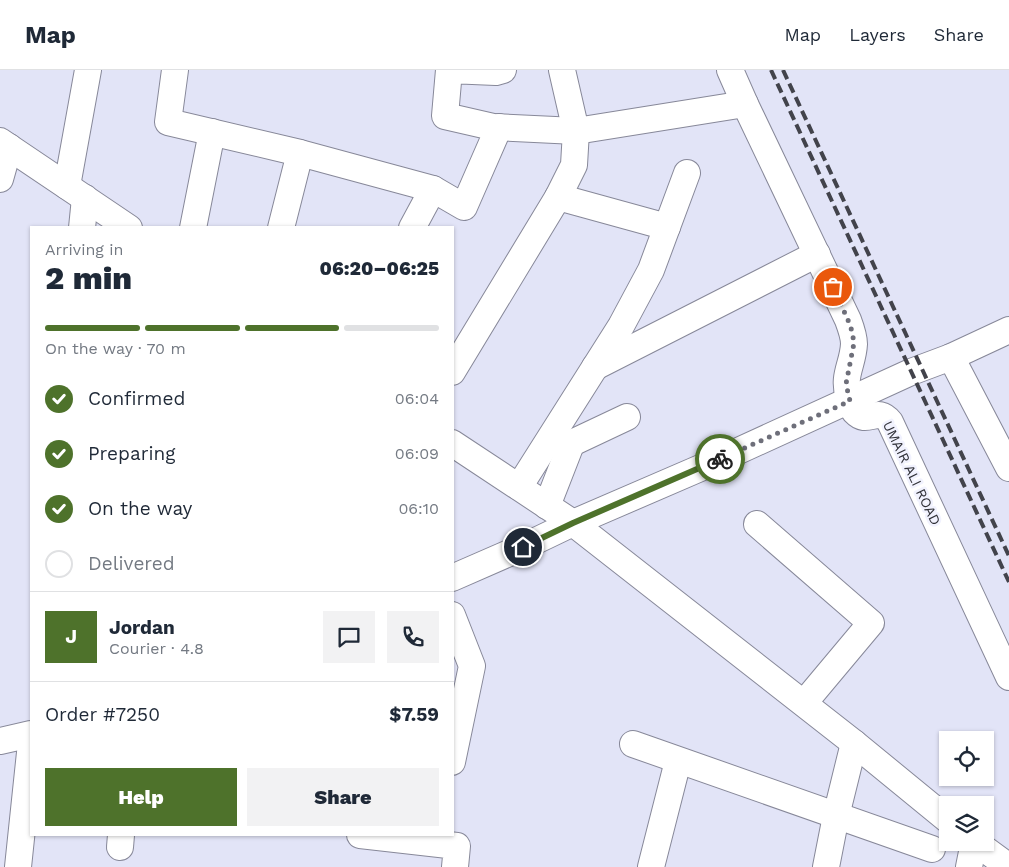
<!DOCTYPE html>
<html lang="en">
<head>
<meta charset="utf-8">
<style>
  body { margin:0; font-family:"Work Sans",sans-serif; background:#f2f2f3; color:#1f2937; height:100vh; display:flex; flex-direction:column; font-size:19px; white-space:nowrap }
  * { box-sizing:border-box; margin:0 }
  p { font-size:16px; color:#747a83 }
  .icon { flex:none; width:28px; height:28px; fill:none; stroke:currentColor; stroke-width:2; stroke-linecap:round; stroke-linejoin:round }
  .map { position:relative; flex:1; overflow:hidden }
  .side { position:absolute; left:30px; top:156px; width:424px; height:610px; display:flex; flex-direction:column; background:#fff; border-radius:0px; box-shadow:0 1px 4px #0004 }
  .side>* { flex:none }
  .tools { position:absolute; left:939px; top:661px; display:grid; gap:10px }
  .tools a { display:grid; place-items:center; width:55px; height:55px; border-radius:0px; background:#fff; box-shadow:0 1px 4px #0004; font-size:25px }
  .pin { position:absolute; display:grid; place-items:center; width:42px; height:42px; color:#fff; margin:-21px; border:2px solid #fff; border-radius:50%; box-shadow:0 1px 5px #0007 }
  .courier { position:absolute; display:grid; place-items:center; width:50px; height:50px; margin:-25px; border:4px solid #4e722b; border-radius:50%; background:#fff; color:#222; box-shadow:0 1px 6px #0007 }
  .overview em { font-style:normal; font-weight:800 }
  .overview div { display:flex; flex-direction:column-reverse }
  .overview { display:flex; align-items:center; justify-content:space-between; height:85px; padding:0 15px }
  h1 { font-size:32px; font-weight:800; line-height:38px }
  .bar { display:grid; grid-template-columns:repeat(4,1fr); gap:8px 5px; align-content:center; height:60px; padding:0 15px }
  .bar i { height:6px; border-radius:4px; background:#e0e1e3 }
  .bar .current { background:#4e722b }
  .bar p { grid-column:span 4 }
  .line { display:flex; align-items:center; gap:12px; padding:0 15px; border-top:1px solid #e0e1e3 }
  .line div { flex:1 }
  .round { display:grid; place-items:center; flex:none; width:52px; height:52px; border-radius:0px; background:#f2f2f3 }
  ol { padding:0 15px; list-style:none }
  li { display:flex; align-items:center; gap:15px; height:55px }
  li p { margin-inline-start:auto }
  li .icon { padding:5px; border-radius:50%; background:#4e722b; color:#fff; stroke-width:4 }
  li:last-child { color:#747a83 }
  li i { width:28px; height:28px; border:2px solid #e0e1e3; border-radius:50% }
  .action { display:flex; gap:10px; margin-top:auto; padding:10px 15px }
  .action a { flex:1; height:58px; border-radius:0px; background:#4e722b; color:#fff; font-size:20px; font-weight:800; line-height:58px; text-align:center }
  .action a+a { background:#f2f2f3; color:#1f2937 }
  header { display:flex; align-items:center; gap:30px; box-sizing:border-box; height:70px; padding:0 25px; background:#fff; border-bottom:1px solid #e0e1e3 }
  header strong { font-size:24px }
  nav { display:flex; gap:28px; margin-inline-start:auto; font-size:18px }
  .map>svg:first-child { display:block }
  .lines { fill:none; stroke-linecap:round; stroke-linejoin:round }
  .minor-casing { stroke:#878899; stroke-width:28 }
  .minor { stroke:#fff; stroke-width:26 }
  .rail { stroke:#42434b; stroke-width:4; stroke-dasharray:10 5; stroke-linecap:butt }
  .done { stroke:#6e6f7a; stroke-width:5; stroke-dasharray:0 9 }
  .route { stroke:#4e722b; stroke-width:6 }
  .labels { text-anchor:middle; stroke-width:5; stroke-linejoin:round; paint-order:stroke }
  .street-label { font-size:14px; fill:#2f3037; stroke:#f1f2fe }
</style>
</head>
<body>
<header>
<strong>Map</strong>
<nav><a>Map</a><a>Layers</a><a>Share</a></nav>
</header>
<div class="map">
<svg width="1009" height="797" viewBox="0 0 1009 797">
  <rect width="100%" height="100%" fill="#e2e4f7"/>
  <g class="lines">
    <defs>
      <g id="minor">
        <polyline points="175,0 168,52 300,83 433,119 464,137 499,57"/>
        <polyline points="503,0 496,2 449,0 445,46 493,57 576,61 745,34"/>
        <path d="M730,0L745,34L848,250C851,258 854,266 854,274C853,295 842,305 849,328C850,332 852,338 855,342C868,356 877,335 890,352L1009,607"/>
        <polyline points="0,71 129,158"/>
        <polyline points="0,109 9,77"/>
        <polyline points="67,116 88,0"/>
        <polyline points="558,127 667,157"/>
        <polyline points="82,158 85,128"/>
        <polyline points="193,158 212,62"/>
        <polyline points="281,158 300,83"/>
        <polyline points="412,158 433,119"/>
        <polyline points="951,287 1009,398"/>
        <polyline points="595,297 817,184"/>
        <polyline points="452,302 558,127 574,95 576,61 562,0"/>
        <polyline points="452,373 573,453 854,673 948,750"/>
        <polyline points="519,417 621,256 651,200 687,103"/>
        <polyline points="547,436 570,377 574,372 627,347"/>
        <polyline points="757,454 871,553 804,633"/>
        <polyline points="452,508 523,477 573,453 712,393 911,302 951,287 1009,260"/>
        <polyline points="452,545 472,596 452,692"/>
        <polyline points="0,671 31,664"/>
        <polyline points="633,674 932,779"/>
        <polyline points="360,765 457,776 455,797"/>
        <polyline points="975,772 1009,797"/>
        <polyline points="120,777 121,765"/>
        <polyline points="18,797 31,673"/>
        <polyline points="651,797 678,691"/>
        <polyline points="826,797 836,746 854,673"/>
        <polyline points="969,797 974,772"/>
      </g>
    </defs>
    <use href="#minor" class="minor-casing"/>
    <use href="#minor" class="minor"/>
    <g class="rail">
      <polyline points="771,0 1009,512"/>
      <polyline points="783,0 1009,486"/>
    </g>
  </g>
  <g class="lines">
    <polyline class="done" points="720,389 850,331 846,314 854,273 852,261 848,250 833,217"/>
    <polyline class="route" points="523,477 573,453 720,389"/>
  </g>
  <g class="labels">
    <g class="street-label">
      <text transform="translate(912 403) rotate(64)" y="5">UMAIR ALI ROAD</text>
    </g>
  </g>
</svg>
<div class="tools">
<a><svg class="icon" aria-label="locate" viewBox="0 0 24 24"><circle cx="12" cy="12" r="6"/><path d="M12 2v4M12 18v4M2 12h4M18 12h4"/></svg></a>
<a><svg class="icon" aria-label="layers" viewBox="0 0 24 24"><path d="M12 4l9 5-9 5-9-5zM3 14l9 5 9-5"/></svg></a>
</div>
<div class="pin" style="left:833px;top:217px;background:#ea580c"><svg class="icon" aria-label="bag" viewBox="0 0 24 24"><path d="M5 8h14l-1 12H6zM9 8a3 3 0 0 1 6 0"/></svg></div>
<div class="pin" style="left:523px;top:477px;background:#1f2937"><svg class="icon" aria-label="home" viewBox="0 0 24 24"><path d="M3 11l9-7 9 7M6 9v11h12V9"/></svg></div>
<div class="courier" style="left:720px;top:389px"><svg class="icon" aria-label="bike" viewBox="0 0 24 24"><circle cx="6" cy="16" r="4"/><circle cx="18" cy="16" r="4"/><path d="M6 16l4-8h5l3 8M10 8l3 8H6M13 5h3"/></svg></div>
<section class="side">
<div class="overview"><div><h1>2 min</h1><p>Arriving in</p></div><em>06:20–06:25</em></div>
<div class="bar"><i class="current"></i><i class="current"></i><i class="current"></i><i></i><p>On the way · 70 m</p></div>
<ol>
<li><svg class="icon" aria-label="check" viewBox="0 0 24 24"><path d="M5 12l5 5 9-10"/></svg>Confirmed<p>06:04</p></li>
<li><svg class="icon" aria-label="check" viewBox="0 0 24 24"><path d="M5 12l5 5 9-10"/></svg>Preparing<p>06:09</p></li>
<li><svg class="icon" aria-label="check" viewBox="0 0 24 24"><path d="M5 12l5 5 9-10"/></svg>On the way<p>06:10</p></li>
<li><i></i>Delivered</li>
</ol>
<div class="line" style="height:90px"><b class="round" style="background:#4e722b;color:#fff">J</b><div><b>Jordan</b><p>Courier · 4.8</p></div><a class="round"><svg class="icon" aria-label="chat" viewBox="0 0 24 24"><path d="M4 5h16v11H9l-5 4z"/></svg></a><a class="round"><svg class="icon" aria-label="phone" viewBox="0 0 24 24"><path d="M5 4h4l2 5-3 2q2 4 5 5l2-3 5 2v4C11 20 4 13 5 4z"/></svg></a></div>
<div class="line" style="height:65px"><div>Order #7250</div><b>$7.59</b></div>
<div class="action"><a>Help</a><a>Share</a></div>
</section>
</div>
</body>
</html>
